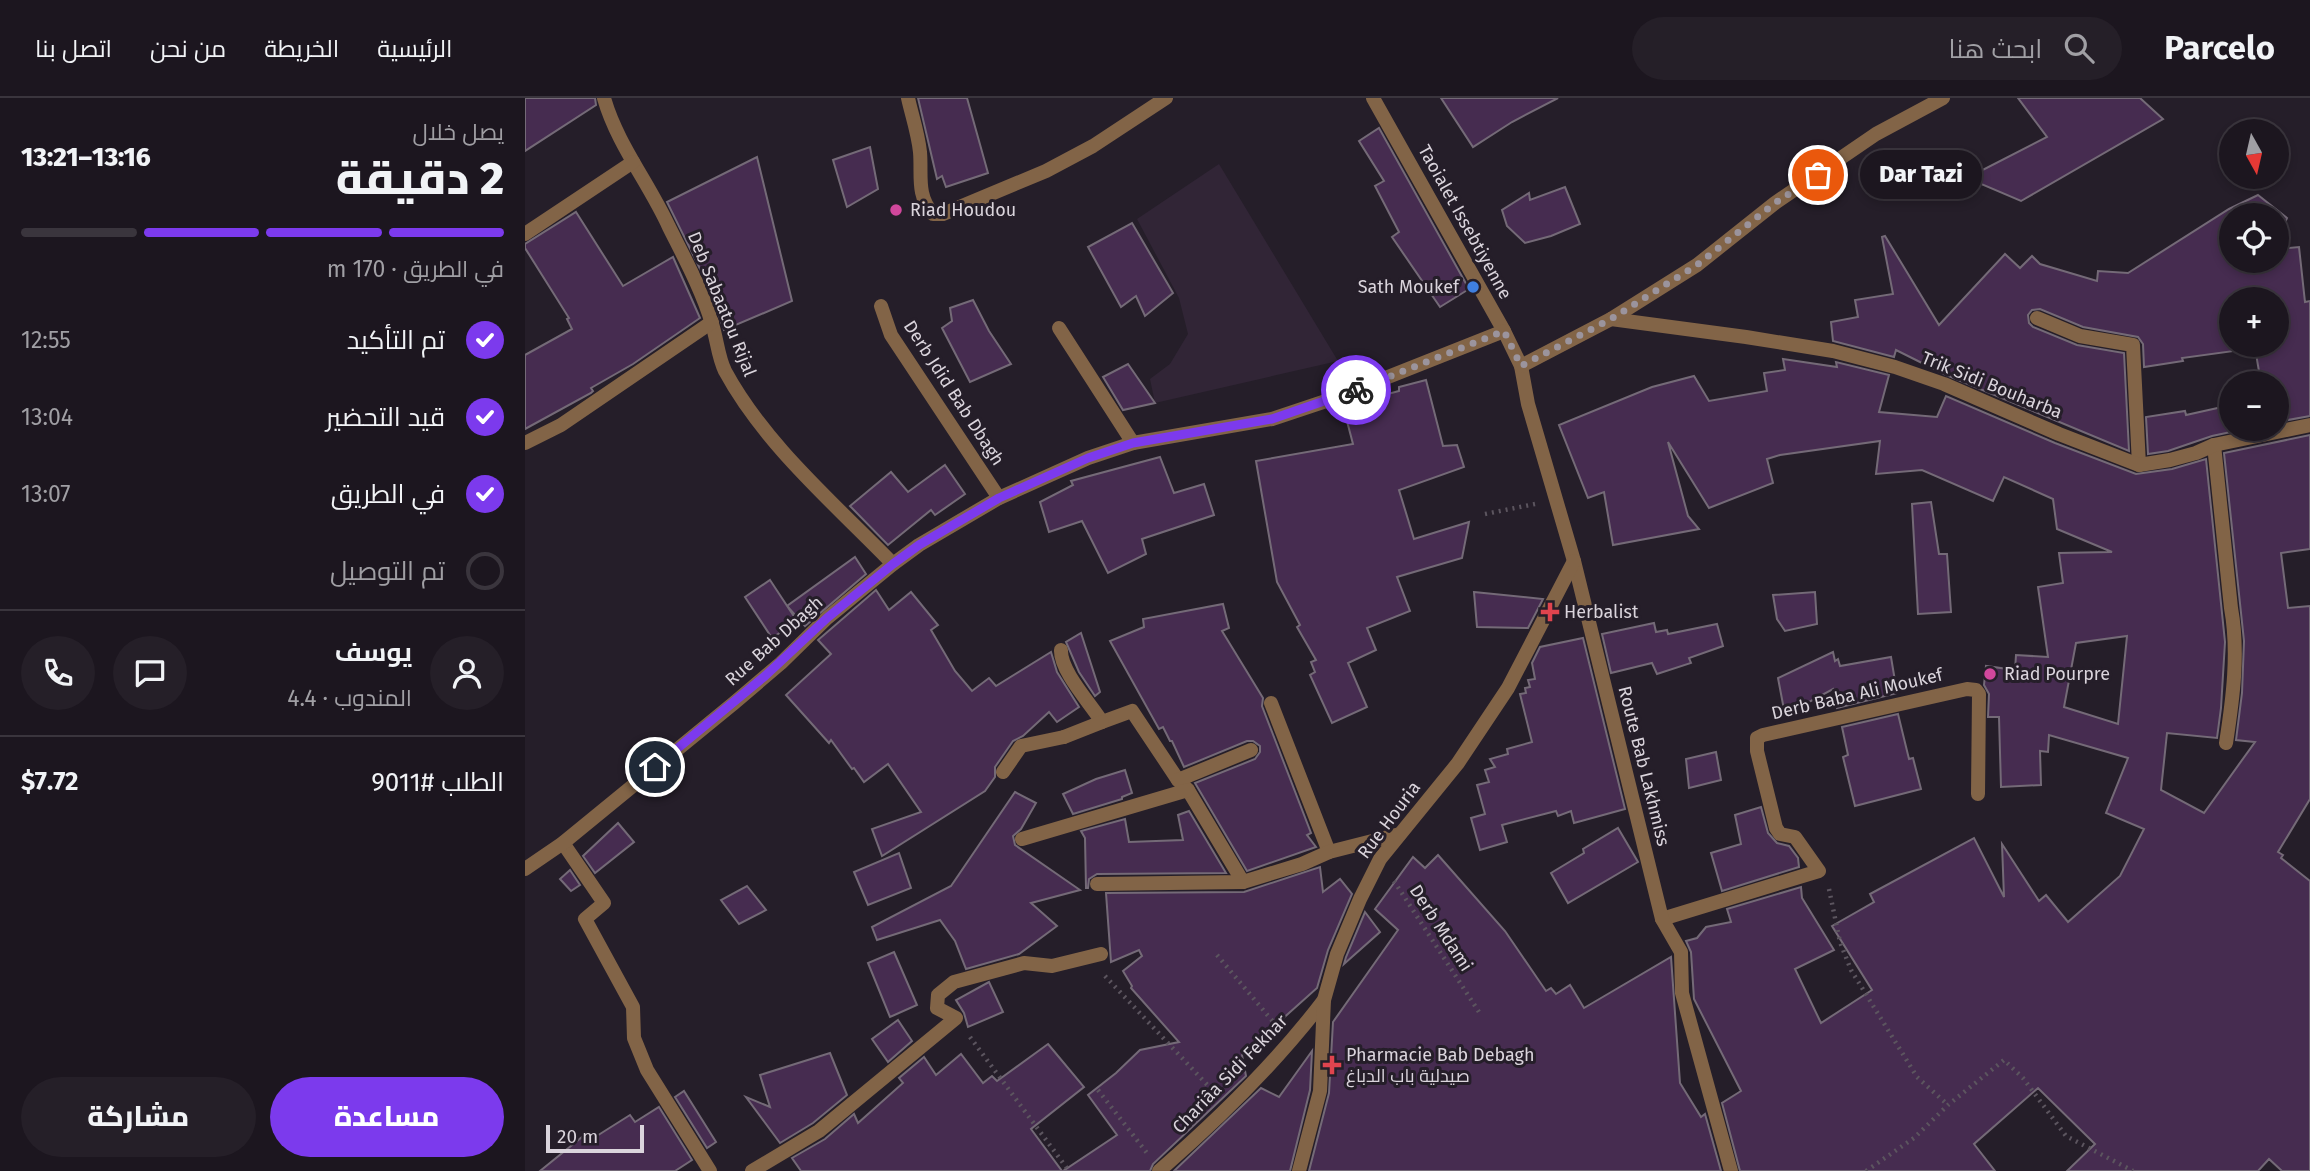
<!DOCTYPE html>
<html lang="ar">
<head>
<meta charset="utf-8">
<style>
  body { margin:0; font-family:"Fira Sans",Cairo,sans-serif; background:#251f28; color:#f1f3f6; direction:rtl; height:100vh; display:flex; flex-direction:column; font-size:26px; white-space:nowrap }
  * { box-sizing:border-box; margin:0 }
  p { font-size:23px; color:#a09fa4 }
  .icon { flex:none; width:38px; height:38px; fill:none; stroke:currentColor; stroke-width:2; stroke-linecap:round; stroke-linejoin:round }
  .map { position:relative; flex:1; overflow:hidden; direction:ltr }
  .side { display:flex; flex-direction:column; background:#1c161f; width:525px }
  .side>* { flex:none }
  .needle { width:46px; rotate:172deg }
  .buttons { position:absolute; left:1694px; top:21px; display:grid; gap:14px }
  .buttons a { display:grid; place-items:center; width:70px; height:70px; border-radius:50%; background:#1c161f; box-shadow:0 4px 10px #0003,0 0 0 2px #3a353d; font-size:35px }
  .scale { position:absolute; left:21px; bottom:18px; width:98px; box-sizing:border-box; padding-left:7px; border:4px solid #dad4dc; border-top:0; font-size:19px; line-height:24px; white-space:nowrap; color:#dad4dc; -webkit-text-stroke:5px #251e29; paint-order:stroke }
  .pin { position:absolute; display:grid; place-items:center; width:60px; height:60px; color:#fff; margin:-30px; border:4px solid #fff; border-radius:50%; box-shadow:0 2px 7px #0007 }
  .courier { position:absolute; display:grid; place-items:center; width:70px; height:70px; margin:-35px; border:5px solid #7c3aed; border-radius:50%; background:#fff; color:#222; box-shadow:0 2px 9px #0007 }
  .bubble { position:absolute; height:49px; border-radius:24px; background:#1c161f; box-shadow:0 4px 10px #0003,0 0 0 2px #3a353d; font-size:23px; font-weight:800; line-height:49px; text-align:center; direction:rtl }
  .summary em { font-style:normal; font-weight:800 }
  .summary div { display:flex; flex-direction:column-reverse }
  .summary { display:flex; align-items:center; justify-content:space-between; height:119px; padding:0 21px }
  h1 { font-size:46px; font-weight:800; line-height:52px }
  .bar { display:grid; grid-template-columns:repeat(4,1fr); gap:10px 7px; align-content:center; height:84px; padding:0 21px }
  .bar i { height:9px; border-radius:5px; background:#3a353d }
  .bar .on { background:#7c3aed }
  .bar p { grid-column:span 4 }
  .line { display:flex; align-items:center; gap:18px; padding:0 21px; border-top:2px solid #3a353d }
  .line div { flex:1 }
  .round { display:grid; place-items:center; flex:none; width:74px; height:74px; border-radius:37px; background:#251f28 }
  ol { padding:0 21px; list-style:none }
  li { display:flex; align-items:center; gap:21px; height:77px }
  li p { margin-inline-start:auto }
  li .icon { padding:7px; border-radius:50%; background:#7c3aed; color:#fff; stroke-width:4 }
  li:last-child { color:#a09fa4 }
  li i { width:38px; height:38px; border:4px solid #3a353d; border-radius:50% }
  .button { display:flex; gap:14px; margin-top:auto; padding:14px 21px }
  .button a { flex:1; height:80px; border-radius:42px; background:#7c3aed; color:#fff; font-size:28px; font-weight:800; line-height:80px; text-align:center }
  .button a+a { background:#251f28; color:#f1f3f6 }
  header { display:flex; align-items:center; gap:42px; box-sizing:border-box; height:98px; padding:0 35px; background:#1c161f; border-bottom:2px solid #3a353d }
  header strong { font-size:33px }
  nav { display:flex; gap:38px; margin-inline-start:auto; font-size:24px }
  .search { width:490px; height:63px; background:#251f28; display:flex; align-items:center; gap:18px; box-sizing:border-box; padding:0 24px; border-radius:38px; color:#a09fa4; font-size:26px }
  main { display:flex; flex:1; min-height:0 }
  .map>svg:first-child { display:block }
  .built { fill:#312536 }
  .building { fill:#462c50; stroke:#746a77; stroke-width:2; fill-rule:evenodd }
  .lines { fill:none; stroke-linecap:round; stroke-linejoin:round }
  .path { stroke:#5c555f; stroke-width:4.5; stroke-dasharray:2 5; stroke-linecap:butt }
  .lane { stroke:#826447; stroke-width:14 }
  .street { stroke:#826447; stroke-width:14 }
  .done { stroke:#9b949d; stroke-width:7; stroke-dasharray:0 12.6 }
  .route { stroke:#7c3aed; stroke-width:9 }
  .hotel-dot { fill:#d1479c; stroke:#251e29; stroke-width:2.5 }
  .shop-dot { fill:#3f7fe0; stroke:#251e29; stroke-width:2.5 }
  .health-dot { fill:#e0444e; stroke:#251e29; stroke-width:2.5 }
  .labels { text-anchor:middle; stroke-width:6; stroke-linejoin:round; paint-order:stroke }
  .poi-label { font-size:18px; fill:#dad4dc; stroke:#251e29; text-anchor:start }
  .street-label { font-size:18px; fill:#dad4dc; stroke:#251e29 }
</style>
</head>
<body>
<header>
<strong>Parcelo</strong>
<div class="search"><svg class="icon" aria-label="search" viewBox="0 0 24 24"><circle cx="10" cy="10" r="6"/><path d="M15 15l6 6"/></svg>ابحث هنا</div>
<nav><a>الرئيسية</a><a>الخريطة</a><a>من نحن</a><a>اتصل بنا</a></nav>
</header>
<main>
<div class="map">
<svg width="1785" height="1073" viewBox="0 0 1785 1073">
  <rect width="100%" height="100%" fill="#251e29"/>
  <polygon class="built" points="694,66 813,263 630,305 625,281 645,266 663,236 654,200 612,121"/>
  <g class="building">
    <polygon points="0,0 70,0 71,7 0,53"/>
    <polygon points="393,0 442,0 463,75 421,89 417,78 412,81"/>
    <polygon points="916,0 1033,0 987,24 948,49"/>
    <polygon points="1493,0 1615,0 1638,21 1496,103 1442,80 1522,39"/>
    <polygon points="854,30 944,191 915,209 867,139 874,134 850,88 859,83 834,43"/>
    <polygon points="345,49 353,91 322,109 308,62"/>
    <polygon points="232,59 267,203 199,232 182,185 142,104"/>
    <polygon points="1040,89 1055,126 1026,138 1000,145 982,128 977,112 1004,95 1005,102"/>
    <path d="M1733,97L1762,120L1752,143V117H1706V163H1752V151L1774,149L1780,204L1785,203V318L1752,324V285H1736L1730,250L1657,260L1658,263L1619,269L1618,246L1613,239L1558,229L1515,211L1507,212L1503,217L1504,225L1508,229L1552,247L1599,255L1604,353L1419,276L1371,252L1369,259L1308,243L1306,224L1333,219L1330,202L1368,196L1357,139L1360,138L1414,227L1480,156L1495,170L1507,158L1515,166L1572,183L1573,173L1603,175L1704,111ZM1706,201H1752V247H1706Z"/>
    <polygon points="51,114 98,188 148,159 175,220 108,266 66,290 68,293 66,295 0,331 0,257 47,231 42,221 44,220 0,150 0,146"/>
    <polygon points="607,125 648,195 620,218 611,198 596,209 563,149"/>
    <polygon points="448,202 464,233 486,266 445,284 417,230 427,223 425,210"/>
    <path d="M1258,261L1312,269L1311,264L1364,277L1354,314L1412,319L1421,298L1530,345L1611,376L1647,371L1681,361L1700,544L1696,610L1692,640L1642,635L1636,692L1679,715L1730,644L1711,642L1717,595L1719,543L1699,355L1785,337V451L1756,455L1763,510L1785,508V701L1753,754L1758,757L1756,760L1785,783V1073H1757L1744,1061L1733,1073H1542L1570,1046L1513,990L1449,1046L1470,1073H1215L1197,1005L1216,993L1169,901L1166,854L1161,843L1172,840L1181,829L1206,824L1202,811L1276,789L1277,800L1309,852L1270,871L1296,925L1347,892L1307,828L1349,804L1345,796L1449,740L1479,799L1477,746L1514,803L1521,797L1543,824L1595,778L1619,731L1581,715L1603,660L1524,637L1523,654L1515,653L1516,687L1476,689L1474,619H1463L1464,596L1459,587L1461,568L1490,572L1491,557L1523,559L1513,489L1538,485L1534,455L1587,454L1532,431L1528,401L1479,379L1468,403L1397,372L1351,376L1355,343L1255,357L1242,361L1248,385L1184,410L1143,344L1163,418L1174,431L1088,447L1079,394L1063,400L1034,327L1127,289L1169,278L1184,303L1242,293L1239,275L1260,272ZM1602,538L1593,626L1539,609L1551,545Z"/>
    <polygon points="603,266 630,305 598,312 578,279"/>
    <polygon points="901,282 918,348 932,347 939,369 874,392 889,441 944,424 937,460 872,479 885,513 842,530 851,552 823,565 842,609 807,625 785,577 790,574 786,564 791,562 772,529 775,527 752,484 731,363 828,346 818,308 874,293 874,289"/>
    <polygon points="1706,307 1706,331 1720,331 1687,338 1643,353 1623,356 1621,319 1660,313 1661,317"/>
    <polygon points="635,359 649,395 679,386 689,417 617,441 621,456 583,475 557,423 524,434 515,404 548,387 546,383"/>
    <polygon points="420,367 440,396 410,417 406,412 363,447 325,408 366,374 383,394"/>
    <polygon points="1406,404 1414,456 1422,456 1426,514 1393,516 1387,406"/>
    <polygon points="330,459 341,476 280,528 262,508"/>
    <polygon points="245,482 272,523 247,540 220,499"/>
    <polygon points="351,492 364,512 386,494 413,527 406,532 430,573 447,593 464,580 471,588 526,554 532,574 554,609 532,624 524,614 498,638 488,643 470,669 470,679 460,693 357,758 347,731 396,714 363,666 339,684 329,670 327,671 306,642 304,645 261,597 306,556 293,542"/>
    <polygon points="949,494 1018,501 1003,530 952,529"/>
    <polygon points="1290,494 1292,526 1260,533 1252,521 1248,497"/>
    <polygon points="698,506 704,530 697,533 738,600 737,608 786,735 782,737 791,749 722,773 670,685 730,661 735,654 735,648 728,643 722,643 659,669 647,643 645,643 638,629 634,631 585,543 619,529 618,521"/>
    <polygon points="1129,525 1131,534 1142,532 1143,536 1192,526 1198,548 1164,560 1166,565 1132,576 1127,565 1086,575 1077,536"/>
    <polygon points="556,535 575,594 570,598 554,574 541,544"/>
    <polygon points="1058,540 1100,711 1049,725 1046,713 1033,718 1031,713 977,727 982,744 955,752 946,720 960,716 952,687 964,684 960,672 970,669 965,661 983,656 982,651 1007,644 995,596 1001,595 1000,590 1005,589 1003,582 1010,581 1007,565 1015,549"/>
    <polygon points="1308,554 1310,563 1313,561 1315,568 1366,559 1372,595 1312,610 1308,591 1260,617 1253,580"/>
    <polygon points="1373,616 1384,661 1388,660 1396,691 1330,708 1318,659 1323,657 1317,629"/>
    <polygon points="1191,654 1196,682 1164,690 1161,661"/>
    <polygon points="600,672 607,695 597,699 597,701 548,716 538,696 571,681"/>
    <polygon points="490,694 511,705 496,731 488,738 490,747 555,792 506,805 532,828 494,856 441,871 430,843 415,822 352,842 347,829 426,788"/>
    <polygon points="1236,709 1243,735 1252,745 1264,748 1273,760 1274,769 1197,793 1186,755 1216,746 1210,717"/>
    <polygon points="664,713 701,775 572,776 564,781 563,790 561,790 560,740 556,733 600,721 604,744 658,742 653,717"/>
    <polygon points="93,725 109,744 70,775 58,758"/>
    <polygon points="1093,730 1113,764 1043,805 1026,775 1059,755 1058,751"/>
    <polygon points="374,755 386,790 343,807 329,774"/>
    <polygon points="913,757 980,833 1021,893 1026,890 1031,896 1045,887 1059,910 1146,859 1155,985 1176,1019 1180,1016 1196,1073 784,1073 804,995 808,924 873,832 850,811 888,759 900,770"/>
    <polygon points="795,769 798,794 815,781 827,796 803,852 792,890 717,957 721,978 628,1066 625,1073 538,1073 592,1037 563,997 591,975 615,952 654,944 606,890 607,888 598,873 617,858 614,852 586,864 581,795 719,794"/>
    <polygon points="45,772 55,787 46,793 35,781"/>
    <polygon points="222,788 241,812 214,826 196,802"/>
    <polygon points="840,814 855,834 819,866 821,859"/>
    <polygon points="369,854 392,907 365,919 343,865"/>
    <polygon points="464,884 478,914 443,929 439,915 431,902"/>
    <polygon points="373,922 387,943 363,964 347,941"/>
    <polygon points="523,946 559,989 506,1031 537,1073 276,1073 267,1060 300,1041 329,1016 333,1025 378,985 374,980 399,959 411,977 436,956 458,985 467,978 472,983"/>
    <polygon points="787,953 785,992 765,1073 649,1073 736,990 754,999"/>
    <polygon points="305,955 322,997 288,1025 255,1045 221,999 245,1009 235,977"/>
    <polygon points="159,993 191,1044 182,1050 150,999"/>
    <polygon points="134,1009 167,1062 150,1073 15,1073 62,1035 67,1041 105,1017 110,1024"/>
  </g>
  <g class="lines">
    <g class="path">
      <polyline points="960,416 1010,406"/>
      <polyline points="869,783 954,914"/>
      <polyline points="1304,791 1315,844 1326,872 1392,979 1423,1007"/>
      <polyline points="692,857 750,926"/>
      <polyline points="580,878 689,994"/>
      <polyline points="445,939 544,1073"/>
      <polyline points="573,992 622,1055"/>
      <polyline points="1341,1073 1389,1040 1423,1007 1479,962 1498,980 1541,1038 1608,1073"/>
    </g>
    <g class="lane">
      <path d="M79,0C92,46 124,85 144,129C159,159 178,194 187,226C192,241 193,259 200,273C240,347 310,406 368,466"/>
      <path d="M383,0C387,18 393,35 395,54C397,77 391,97 408,116H418L521,73L568,48L641,0"/>
      <polyline points="0,136 108,64"/>
      <polyline points="356,208 366,237 474,400"/>
      <polyline points="1512,220 1555,238 1608,247 1614,367"/>
      <polyline points="534,230 608,345"/>
      <polyline points="0,345 36,327 187,224"/>
      <path d="M1689,347L1706,510C1714,554 1708,600 1701,645"/>
      <path d="M536,552C535,573 566,606 577,624L607,613L653,682L663,692L718,784"/>
      <polyline points="746,605 804,754"/>
      <polyline points="539,639 577,624"/>
      <polyline points="572,786 718,784 777,766 804,754 875,736"/>
      <polyline points="1137,821 1294,773 1270,739 1255,736 1251,730 1232,653 1232,640 1238,637 1442,591 1451,592 1454,596 1453,696"/>
      <polyline points="227,1073 294,1033 431,920 412,910 413,897 429,884 499,865 527,868 576,856"/>
    </g>
    <g class="street">
      <polyline points="848,0 979,233 996,268 1003,306 1049,463 1137,821 1156,854 1157,895 1206,1073"/>
      <polyline points="1086,221 1221,239 1308,253 1370,269 1419,286 1534,336 1614,367 1645,362 1671,355 1689,347 1785,327"/>
      <polyline points="996,268 1086,221 1172,167 1250,105 1351,36 1418,0"/>
      <polyline points="478,674 496,648 539,639"/>
      <polyline points="653,682 726,652"/>
      <polyline points="497,741 663,692"/>
      <polyline points="38,745 79,805 60,821 108,909 109,940 122,972 185,1073"/>
      <polyline points="0,771 38,745 209,605 256,565 302,520 368,466 394,447 474,400 563,360 608,345 747,321 810,300 979,233"/>
      <path d="M634,1073C694,1021 751,965 799,902"/>
      <polyline points="774,1073 795,993 799,902 812,856 835,801 855,761 933,665 983,590 1049,463"/>
    </g>
  </g>
  <g class="lines">
    <polyline class="done" points="831,292 979,233 996,268 1086,221 1172,167 1250,105 1293,77"/>
    <polyline class="route" points="130,669 240,578 302,520 368,466 394,447 474,400 563,360 608,345 747,321 831,292"/>
  </g>
  <g class="hotel-dot">
    <circle cx="371" cy="112" r="7"/>
    <circle cx="1465" cy="576" r="7"/>
  </g>
  <circle class="shop-dot" cx="948" cy="189" r="7"/>
  <g class="health-dot">
    <path d="M1021.5 503.5h7v7h7v7h-7v7h-7v-7h-7v-7h7z"/>
    <path d="M803.5 956.5h7v7h7v7h-7v7h-7v-7h-7v-7h7z"/>
  </g>
  <g class="labels">
    <g class="poi-label">
      <text x="385" y="118">Riad Houdou</text>
      <text x="934" y="195" text-anchor="end">Sath Moukef</text>
      <text x="1039" y="520">Herbalist</text>
      <text x="1479" y="582">Riad Pourpre</text>
      <text x="821" y="963">Pharmacie Bab Debagh<tspan x="821" dy="21">صيدلية باب الدباغ</tspan></text>
    </g>
    <g class="street-label">
      <text transform="translate(940 124) rotate(61)" y="6">Taoialet Issebtiyenne</text>
      <text transform="translate(197 206) rotate(68)" y="6">Deb Sabaatou Rijal</text>
      <text transform="translate(1467 287) rotate(22)" y="6">Trik Sidi Bouharba</text>
      <text transform="translate(429 295) rotate(57)" y="6">Derb Jdid Bab Dbagh</text>
      <text transform="translate(249 543) rotate(-42)" y="6">Rue Bab Dbagh</text>
      <text transform="translate(1332 596) rotate(-13)" y="6">Derb Baba Ali Moukef</text>
      <text transform="translate(1119 668) rotate(76)" y="6">Route Bab Lakhmiss</text>
      <text transform="translate(864 722) rotate(-53)" y="6">Rue Houria</text>
      <text transform="translate(916 830) rotate(57)" y="6">Derb Mdami</text>
      <text transform="translate(705 976) rotate(-46)" y="6">Chariâa Sidi Fekhar</text>
    </g>
  </g>
</svg>
<div class="buttons">
<a><svg class="needle" viewBox="-14 -14 28 28"><path d="M0-13l5 13h-10z" fill="#e53935"/><path d="M0 13l5-13h-10z" fill="#a09fa4"/></svg></a>
<a><svg class="icon" aria-label="locate" viewBox="0 0 24 24"><circle cx="12" cy="12" r="6"/><path d="M12 2v4M12 18v4M2 12h4M18 12h4"/></svg></a>
<a>+</a>
<a>−</a>
</div>
<div class="scale">20 m</div>
<div class="pin" style="left:1293px;top:77px;background:#ea580c"><svg class="icon" aria-label="bag" viewBox="0 0 24 24"><path d="M5 8h14l-1 12H6zM9 8a3 3 0 0 1 6 0"/></svg></div>
<div class="pin" style="left:130px;top:669px;background:#1f2937"><svg class="icon" aria-label="home" viewBox="0 0 24 24"><path d="M3 11l9-7 9 7M6 9v11h12V9"/></svg></div>
<div class="courier" style="left:831px;top:292px"><svg class="icon" aria-label="bike" viewBox="0 0 24 24"><circle cx="6" cy="16" r="4"/><circle cx="18" cy="16" r="4"/><path d="M6 16l4-8h5l3 8M10 8l3 8H6M13 5h3"/></svg></div>
<div class="bubble" style="left:1335px;top:52px;width:122px">Dar Tazi</div>
</div>
<section class="side">
<div class="summary"><div><h1>2 دقيقة</h1><p>يصل خلال</p></div><em>13:16–13:21</em></div>
<div class="bar"><i class="on"></i><i class="on"></i><i class="on"></i><i></i><p>في الطريق · 170 m</p></div>
<ol>
<li><svg class="icon" aria-label="check" viewBox="0 0 24 24"><path d="M5 12l5 5 9-10"/></svg>تم التأكيد<p>12:55</p></li>
<li><svg class="icon" aria-label="check" viewBox="0 0 24 24"><path d="M5 12l5 5 9-10"/></svg>قيد التحضير<p>13:04</p></li>
<li><svg class="icon" aria-label="check" viewBox="0 0 24 24"><path d="M5 12l5 5 9-10"/></svg>في الطريق<p>13:07</p></li>
<li><i></i>تم التوصيل</li>
</ol>
<div class="line" style="height:126px"><a class="round"><svg class="icon" aria-label="person" viewBox="0 0 24 24"><circle cx="12" cy="8" r="4"/><path d="M4 21q1-7 8-7t8 7"/></svg></a><div><b>يوسف</b><p>المندوب · 4.4</p></div><a class="round"><svg class="icon" aria-label="chat" viewBox="0 0 24 24"><path d="M4 5h16v11H9l-5 4z"/></svg></a><a class="round"><svg class="icon" aria-label="phone" viewBox="0 0 24 24"><path d="M5 4h4l2 5-3 2q2 4 5 5l2-3 5 2v4C11 20 4 13 5 4z"/></svg></a></div>
<div class="line" style="height:91px"><div>الطلب #9011</div><b>$7.72</b></div>
<div class="button"><a>مساعدة</a><a>مشاركة</a></div>
</section>
</main>
</body>
</html>
